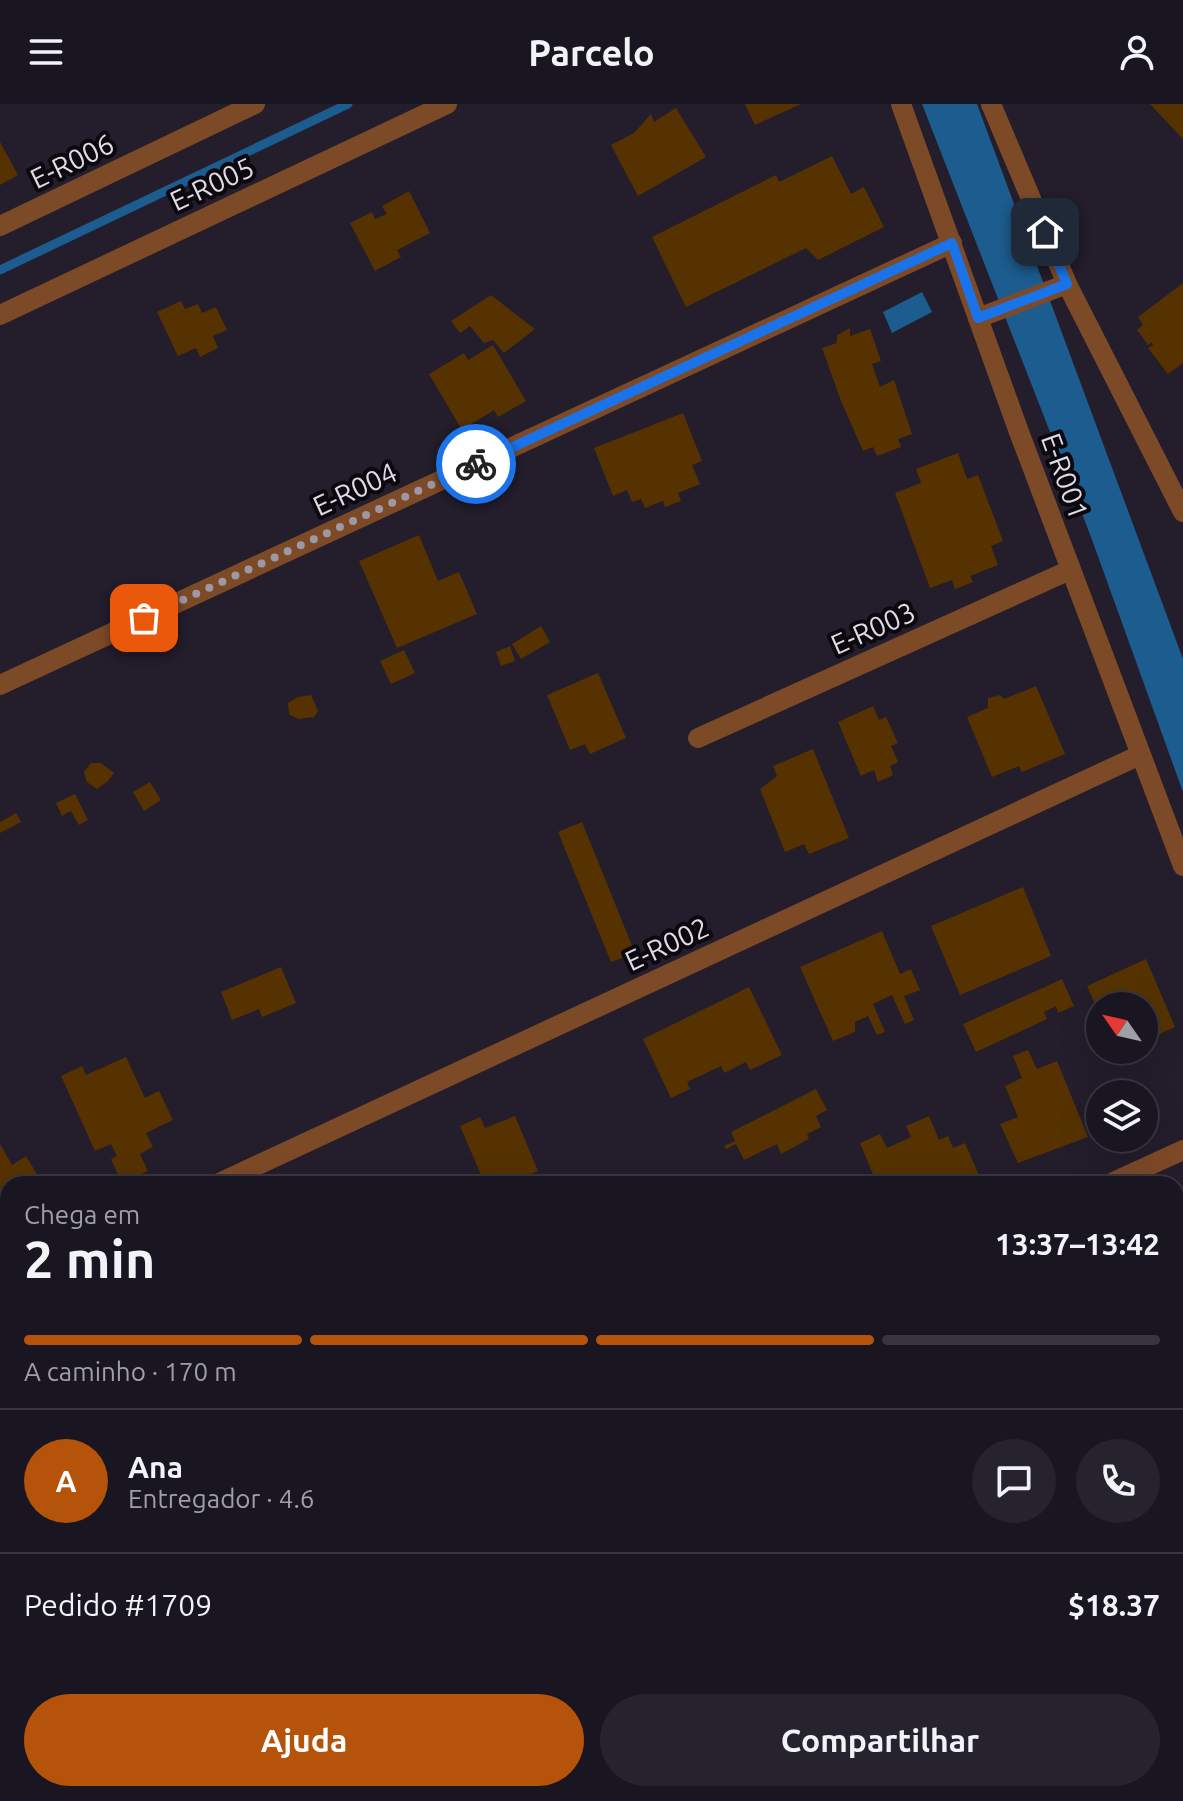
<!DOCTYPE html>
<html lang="pt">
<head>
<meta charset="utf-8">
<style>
  body { margin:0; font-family:Ubuntu,sans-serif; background:#27232e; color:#f1f3f6; height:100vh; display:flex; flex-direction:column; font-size:30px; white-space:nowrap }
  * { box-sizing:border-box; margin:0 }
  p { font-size:26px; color:#9f9fa5 }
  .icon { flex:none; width:44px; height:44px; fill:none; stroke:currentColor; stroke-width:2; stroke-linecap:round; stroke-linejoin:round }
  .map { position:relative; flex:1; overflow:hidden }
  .details { position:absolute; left:0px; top:1072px; width:1184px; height:626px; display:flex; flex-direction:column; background:#1a1621; border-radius:24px 24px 0 0; box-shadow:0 8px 32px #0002,0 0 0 2px #38353f }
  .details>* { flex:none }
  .needle { width:52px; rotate:304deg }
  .fabs { position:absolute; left:1086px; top:888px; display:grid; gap:16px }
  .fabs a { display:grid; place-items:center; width:72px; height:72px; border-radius:50%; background:#1a1621; box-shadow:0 8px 32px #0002,0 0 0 2px #38353f; font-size:40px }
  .pin { position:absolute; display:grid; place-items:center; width:68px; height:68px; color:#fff; margin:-34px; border-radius:16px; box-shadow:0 4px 12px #0006 }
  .courier { position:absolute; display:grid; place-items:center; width:80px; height:80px; margin:-40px; border:6px solid #1a73e8; border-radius:50%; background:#fff; color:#222; box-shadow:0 2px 10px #0007 }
  .headline em { font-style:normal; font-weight:600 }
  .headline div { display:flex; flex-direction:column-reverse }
  .headline { display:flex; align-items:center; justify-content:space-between; height:136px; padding:0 24px }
  h1 { font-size:52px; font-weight:600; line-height:60px }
  .bar { display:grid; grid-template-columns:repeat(4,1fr); gap:12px 8px; align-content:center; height:96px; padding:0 24px }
  .bar i { height:10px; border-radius:6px; background:#38353f }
  .bar .on { background:#b45309 }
  .bar p { grid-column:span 4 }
  .line { display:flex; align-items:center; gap:20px; padding:0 24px; border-top:2px solid #38353f }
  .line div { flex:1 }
  .round { display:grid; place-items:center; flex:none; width:84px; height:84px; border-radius:42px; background:#27232e }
  .primary-button { display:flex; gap:16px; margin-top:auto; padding:16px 24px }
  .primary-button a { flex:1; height:92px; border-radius:48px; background:#b45309; color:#fff; font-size:32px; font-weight:600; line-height:92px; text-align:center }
  .primary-button a+a { background:#27232e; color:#f1f3f6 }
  header { display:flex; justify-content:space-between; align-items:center; height:104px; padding:0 24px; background:#1a1621; font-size:36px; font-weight:600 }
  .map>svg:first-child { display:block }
  .water { fill:#1c5c8e }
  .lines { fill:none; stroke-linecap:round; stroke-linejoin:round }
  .stream { stroke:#1c5c8e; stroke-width:9 }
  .building { fill:#563201 }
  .minor { stroke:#7d4a27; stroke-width:20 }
  .done { stroke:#9d98a4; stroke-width:8; stroke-dasharray:0 14.4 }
  .route { stroke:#1a73e8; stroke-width:10 }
  .labels { text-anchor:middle; stroke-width:8; stroke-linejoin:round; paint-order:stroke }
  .street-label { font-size:28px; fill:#dfdbe5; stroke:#0b090f }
</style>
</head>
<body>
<header><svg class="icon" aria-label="menu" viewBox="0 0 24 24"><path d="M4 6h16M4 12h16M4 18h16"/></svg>Parcelo<svg class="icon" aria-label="person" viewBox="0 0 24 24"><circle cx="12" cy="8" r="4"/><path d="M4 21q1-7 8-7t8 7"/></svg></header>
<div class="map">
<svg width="1183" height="1697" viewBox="0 0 1183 1697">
  <rect width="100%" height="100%" fill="#231d2c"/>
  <g class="water">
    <polygon points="922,0 977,0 1183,555 1183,688 1091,433"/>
    <polygon points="922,188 932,208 892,229 883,208"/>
  </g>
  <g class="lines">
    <g class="stream">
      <polyline points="0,166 348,0"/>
      <polyline points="1176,1102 1183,1099"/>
      <polyline points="0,1646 8,1642"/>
    </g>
  </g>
  <g class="building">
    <polygon points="745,0 801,0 755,21"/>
    <polygon points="1150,0 1183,0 1183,35"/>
    <polygon points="676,4 706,53 638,92 611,41 634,29 651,10 654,18"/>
    <polygon points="0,38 18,71 0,81"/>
    <polygon points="832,52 851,90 864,83 884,123 818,156 806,144 686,203 652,133 776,71 779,78"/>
    <polygon points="409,87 430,129 397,146 401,153 375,167 350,119 372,108 375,115 387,110 382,102"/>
    <polygon points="1183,179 1183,259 1168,270 1148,244 1153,241 1152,238 1148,241 1137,226 1143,221 1138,213"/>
    <polygon points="491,191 535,225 504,249 493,236 484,239 470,222 460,229 451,217"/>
    <polygon points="181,197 185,205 198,200 202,209 216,203 227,226 213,232 218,244 200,253 196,244 178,252 157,208"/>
    <polygon points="850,224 850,232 870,225 881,257 872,260 880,283 894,276 912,330 898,335 901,343 877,352 873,343 863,347 841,297 822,244 837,239 837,231"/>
    <polygon points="493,241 526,297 498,313 494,306 462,326 429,270 464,249 468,256"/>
    <polygon points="683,309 702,357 692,361 700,380 678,389 681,397 665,403 663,397 645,404 641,395 632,398 627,386 613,392 594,344"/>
    <polygon points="958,349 967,375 978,371 1003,437 991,442 998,461 970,472 973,478 955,485 952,476 930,484 895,389 921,379 916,365"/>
    <polygon points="419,431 438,477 459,468 477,510 397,544 359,457"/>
    <polygon points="541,522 550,538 521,555 512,540"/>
    <polygon points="510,542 515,557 501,562 496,548"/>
    <polygon points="404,546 415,569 391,580 380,557"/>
    <polygon points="598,569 626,634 590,650 585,640 570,646 547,591"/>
    <polygon points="1036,582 1065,650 1022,668 1019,662 992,673 967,613 988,604 988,594 1000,591 1004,595"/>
    <polygon points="311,591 318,607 314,613 298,615 289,610 288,599 298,593"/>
    <polygon points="873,602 879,616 886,613 898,639 891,642 898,658 890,662 893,671 878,678 874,666 861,672 838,618"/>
    <polygon points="813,645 849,734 809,750 804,740 785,748 760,685 777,672 773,662"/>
    <polygon points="91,659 101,659 114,669 107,678 97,685 87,678 84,668"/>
    <polygon points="150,678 161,696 144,707 133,688"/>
    <polygon points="75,690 88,716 79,721 71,707 62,712 56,699"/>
    <polygon points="16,709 21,718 0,729 0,718"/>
    <polygon points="582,718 635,849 611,858 558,728"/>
    <polygon points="1023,783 1051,852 960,891 931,822"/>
    <polygon points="882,827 900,870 911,865 920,886 904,892 914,916 905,920 892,891 873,900 885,928 877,931 868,912 855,918 855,928 833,937 800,863"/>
    <polygon points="1146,855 1175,923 1144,937 1144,902 1100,902 1100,912 1087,882"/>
    <polygon points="281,863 296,899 262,913 259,905 232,916 221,888"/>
    <polygon points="1062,875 1074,902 1058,909 1056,902 1044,908 1047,915 976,948 963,920"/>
    <polygon points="749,883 782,951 750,966 746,958 724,969 721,962 687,978 690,985 671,994 643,935"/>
    <polygon points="1028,946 1037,965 1057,957 1088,1033 1018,1059 1000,1020 1018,1013 1005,982 1022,974 1013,952"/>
    <polygon points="126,953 145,994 159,987 173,1016 146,1029 153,1043 140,1050 148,1067 122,1079 111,1055 117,1052 111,1040 95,1047 61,972 82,962 86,971"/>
    <polygon points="816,985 827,1006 816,1012 821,1023 807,1030 809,1035 781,1050 777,1040 744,1056 736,1040 726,1045 724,1042 735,1037 731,1028"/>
    <polygon points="515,1012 538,1067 515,1077 516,1080 485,1080 460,1022 480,1013 485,1024"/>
    <polygon points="929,1012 939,1036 948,1032 953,1044 965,1039 981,1076 971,1080 877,1080 860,1039 880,1030 887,1044 911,1033 906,1022"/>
    <polygon points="0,1040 12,1061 26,1052 43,1080 8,1080 8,1112 0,1117"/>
    <polygon points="1176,1320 1183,1335 1183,1373 1176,1377"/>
  </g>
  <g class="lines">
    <g class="minor">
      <polyline points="901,0 1019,328 1183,762"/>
      <polyline points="991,0 1067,180 1183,408"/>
      <polyline points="0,122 255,0"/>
      <polyline points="0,211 447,0"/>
      <polyline points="978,214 1067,180"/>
      <polyline points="0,581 952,139"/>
      <polyline points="698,634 1070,466"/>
      <polyline points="217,1080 1140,651"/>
      <polyline points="1109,1080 1183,1046"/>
      <polyline points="0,1175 8,1172"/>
      <polyline points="0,1330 8,1326"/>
      <polyline points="1176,1568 1183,1565"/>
      <polyline points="0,1588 8,1585"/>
      <polyline points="21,1697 36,1690"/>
      <polyline points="146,1697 157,1690"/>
      <polyline points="917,1697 931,1690"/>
    </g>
  </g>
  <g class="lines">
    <polyline class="done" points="144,514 476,360"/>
    <polyline class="route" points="476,360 952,139 978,214 1067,180 1045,128"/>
  </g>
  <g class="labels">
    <g class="street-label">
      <text transform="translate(72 57) rotate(-26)" y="10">E-R006</text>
      <text transform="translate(212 80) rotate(-25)" y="10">E-R005</text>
      <text transform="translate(1065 372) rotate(70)" y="10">E-R001</text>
      <text transform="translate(355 385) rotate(-25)" y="10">E-R004</text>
      <text transform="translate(873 524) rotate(-24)" y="10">E-R003</text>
      <text transform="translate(667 840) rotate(-25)" y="10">E-R002</text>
    </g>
  </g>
</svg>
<div class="fabs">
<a><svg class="needle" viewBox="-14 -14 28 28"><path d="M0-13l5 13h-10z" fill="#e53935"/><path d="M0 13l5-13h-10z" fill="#9f9fa5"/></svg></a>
<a><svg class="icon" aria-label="layers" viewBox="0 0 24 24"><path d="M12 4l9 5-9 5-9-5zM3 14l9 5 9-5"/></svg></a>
</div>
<div class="pin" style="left:144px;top:514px;background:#ea580c"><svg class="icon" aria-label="bag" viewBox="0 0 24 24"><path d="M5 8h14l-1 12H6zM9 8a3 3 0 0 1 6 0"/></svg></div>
<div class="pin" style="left:1045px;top:128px;background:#1f2937"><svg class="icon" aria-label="home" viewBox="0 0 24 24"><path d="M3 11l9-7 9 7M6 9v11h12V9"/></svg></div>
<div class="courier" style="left:476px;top:360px"><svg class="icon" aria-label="bike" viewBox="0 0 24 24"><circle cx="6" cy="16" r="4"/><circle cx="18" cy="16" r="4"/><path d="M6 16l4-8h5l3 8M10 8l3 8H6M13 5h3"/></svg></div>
<section class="details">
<div class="headline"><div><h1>2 min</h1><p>Chega em</p></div><em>13:37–13:42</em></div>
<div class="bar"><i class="on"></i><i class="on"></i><i class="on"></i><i></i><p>A caminho · 170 m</p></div>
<div class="line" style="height:144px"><b class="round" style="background:#b45309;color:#fff">A</b><div><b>Ana</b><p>Entregador · 4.6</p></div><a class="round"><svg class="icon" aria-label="chat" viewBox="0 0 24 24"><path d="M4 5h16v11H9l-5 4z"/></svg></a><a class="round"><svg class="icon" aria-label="phone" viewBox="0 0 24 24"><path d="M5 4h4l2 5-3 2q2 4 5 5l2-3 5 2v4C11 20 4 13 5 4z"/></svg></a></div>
<div class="line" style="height:104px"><div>Pedido #1709</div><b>$18.37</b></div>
<div class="primary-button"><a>Ajuda</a><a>Compartilhar</a></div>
</section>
</div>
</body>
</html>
